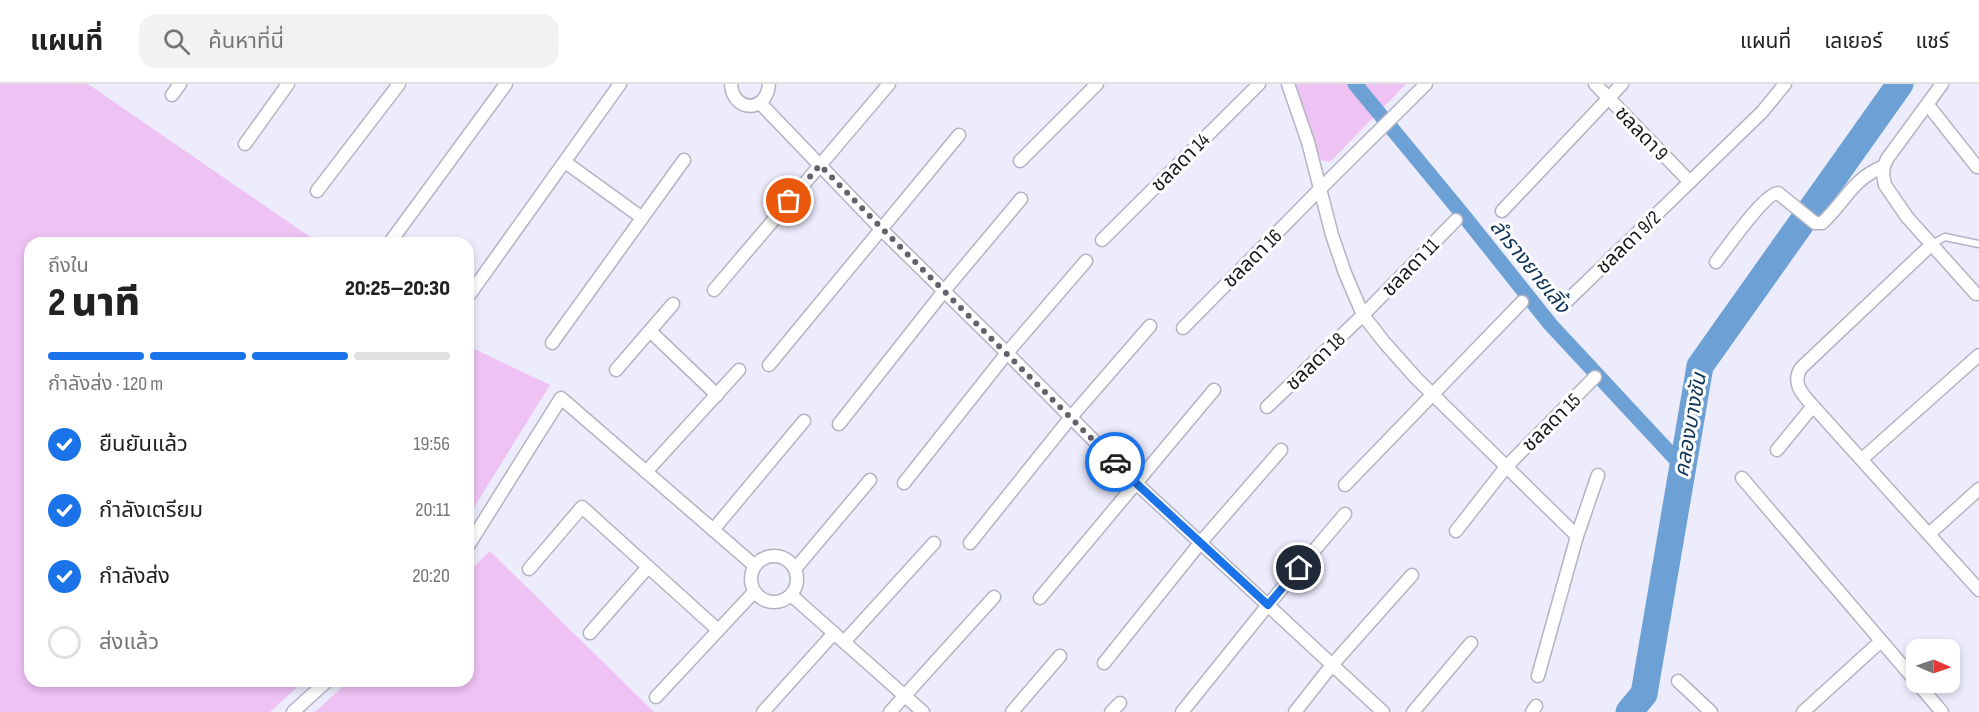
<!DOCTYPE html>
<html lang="th">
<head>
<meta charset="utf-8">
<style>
  body { margin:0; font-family:"Sofia Sans Condensed","Noto Sans Thai",sans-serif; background:#f2f2f2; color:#222; height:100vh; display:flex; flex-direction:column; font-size:22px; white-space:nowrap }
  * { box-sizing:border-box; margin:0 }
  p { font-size:20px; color:#767676 }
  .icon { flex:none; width:33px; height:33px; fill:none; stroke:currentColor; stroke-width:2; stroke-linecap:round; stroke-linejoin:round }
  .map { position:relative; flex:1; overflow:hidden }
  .panel { position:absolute; left:24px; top:153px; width:450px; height:450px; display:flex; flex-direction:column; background:#fff; border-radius:18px; box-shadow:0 3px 9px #0003 }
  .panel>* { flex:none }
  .needle { width:39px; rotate:92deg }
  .controls { position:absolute; left:1906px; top:555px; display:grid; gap:12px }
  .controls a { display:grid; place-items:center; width:54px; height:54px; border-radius:12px; background:#fff; box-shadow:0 3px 9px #0003; font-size:30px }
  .pin { position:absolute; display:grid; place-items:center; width:51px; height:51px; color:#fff; margin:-26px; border:3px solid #fff; border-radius:50%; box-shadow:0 2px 6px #0007 }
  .courier { position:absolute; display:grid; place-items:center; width:60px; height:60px; margin:-30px; border:4px solid #1a73e8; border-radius:50%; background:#fff; color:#222; box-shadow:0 2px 8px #0007 }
  .summary em { font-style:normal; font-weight:800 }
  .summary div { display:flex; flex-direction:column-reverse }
  .summary { display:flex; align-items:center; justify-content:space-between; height:102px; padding:0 24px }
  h1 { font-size:39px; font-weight:800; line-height:45px }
  .bar { display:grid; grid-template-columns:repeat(4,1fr); gap:9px 6px; align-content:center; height:72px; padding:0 24px }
  .bar i { height:8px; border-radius:4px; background:#e0e0e0 }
  .bar .active { background:#1a73e8 }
  .bar p { grid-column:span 4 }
  ol { padding:0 24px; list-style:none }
  li { display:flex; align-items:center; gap:18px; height:66px }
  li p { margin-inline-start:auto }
  li .icon { padding:6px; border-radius:50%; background:#1a73e8; color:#fff; stroke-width:4 }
  li:last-child { color:#767676 }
  li i { width:33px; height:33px; border:3px solid #e0e0e0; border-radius:50% }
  header { display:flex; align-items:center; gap:36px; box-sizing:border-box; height:84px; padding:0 30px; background:#fff; border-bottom:2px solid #e0e0e0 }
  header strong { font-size:28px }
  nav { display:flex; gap:33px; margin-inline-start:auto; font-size:21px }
  .search { width:420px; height:54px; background:#f2f2f2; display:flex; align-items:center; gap:15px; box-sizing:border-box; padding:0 21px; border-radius:18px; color:#767676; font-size:22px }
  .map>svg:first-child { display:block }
  .green { fill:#efc2f4 }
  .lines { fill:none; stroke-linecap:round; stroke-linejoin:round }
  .canal { stroke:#6da1d5; stroke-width:15 }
  .river { stroke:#6da1d5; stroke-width:27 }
  .lane-casing { stroke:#b3b3c4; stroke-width:9 }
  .street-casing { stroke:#b3b3c4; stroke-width:15 }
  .lane { stroke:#fff; stroke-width:6 }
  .street { stroke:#fff; stroke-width:12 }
  .done { stroke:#62626c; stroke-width:6; stroke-dasharray:0 10.8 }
  .route { stroke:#1a73e8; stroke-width:8 }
  .labels { text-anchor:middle; stroke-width:6; stroke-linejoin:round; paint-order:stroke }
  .street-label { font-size:20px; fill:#18181e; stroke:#fff }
  .water-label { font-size:21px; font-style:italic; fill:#0d3557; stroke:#fff }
</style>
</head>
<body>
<header>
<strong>แผนที่</strong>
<div class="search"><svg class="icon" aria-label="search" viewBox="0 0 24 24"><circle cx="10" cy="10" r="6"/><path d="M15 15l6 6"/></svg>ค้นหาที่นี่</div>
<nav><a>แผนที่</a><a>เลเยอร์</a><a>แชร์</a></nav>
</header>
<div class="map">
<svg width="1979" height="628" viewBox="0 0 1979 628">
  <rect width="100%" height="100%" fill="#ececfd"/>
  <g class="green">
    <polygon points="0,0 88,0 319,159 30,159 30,597 304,597 270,628 0,628"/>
    <polygon points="1291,0 1406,0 1330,78 1321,76"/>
    <polygon points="468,262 550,301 468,433"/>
    <polygon points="490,467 654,628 315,628 349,597 468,597 468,488"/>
  </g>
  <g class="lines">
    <polyline class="canal" points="1355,0 1464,132 1550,240 1683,383"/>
    <polyline class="river" points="1629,628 1644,610 1700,282 1900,0"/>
    <defs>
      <polyline id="lane" points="1932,160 1945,153 1979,160"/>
      <g id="street">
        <path d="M731,0C733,29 767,29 769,0"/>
        <polyline points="1288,0 1308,58 1332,151 1345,189 1363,231 1384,258 1416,294 1577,452 1538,592"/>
        <polyline points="1595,0 1690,98"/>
        <polyline points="1942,0 1887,75 1884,82 1883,91 1885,101 1907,133 1976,210"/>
        <polyline points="172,11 180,0"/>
        <polyline points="760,19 885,149 1007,269 1137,400 1383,628"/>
        <polyline points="1928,21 1977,83"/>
        <polyline points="245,60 288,0"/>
        <polyline points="1020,77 1097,0"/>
        <polyline points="565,78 641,133"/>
        <polyline points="317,107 399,0"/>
        <polyline points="1502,127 1622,0"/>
        <polyline points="1102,156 1259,0"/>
        <polyline points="391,157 506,0"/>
        <path d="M1931,161L1801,284C1791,299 1803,311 1813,322L1979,506"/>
        <path d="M1716,178C1726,165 1765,109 1778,109L1815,139H1822C1846,117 1851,96 1884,82"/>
        <polyline points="714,206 889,0"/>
        <polyline points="470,210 620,0"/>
        <polyline points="1566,218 1762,28 1785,0"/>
        <polyline points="1183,244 1321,104 1426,0"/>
        <polyline points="650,247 717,311"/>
        <polyline points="552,259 684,76"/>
        <polyline points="769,281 959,51"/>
        <polyline points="616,286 673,220"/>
        <polyline points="1267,323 1363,231 1456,136"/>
        <polyline points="839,340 944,207 1021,115"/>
        <polyline points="1777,366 1813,322"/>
        <polyline points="1862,375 1979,271"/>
        <polyline points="646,388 739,286"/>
        <polyline points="1742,394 1942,628"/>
        <polyline points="904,399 1007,269 1086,177"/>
        <polyline points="1345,401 1522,218"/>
        <polyline points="713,446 804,337"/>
        <polyline points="1456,447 1506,383 1595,293"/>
        <polyline points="1929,450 1979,405"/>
        <polyline points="1577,452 1598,391"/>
        <polyline points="970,459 1071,333 1150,242"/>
        <polyline points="468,462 561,314 755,482"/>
        <circle cx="774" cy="495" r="23"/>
        <polyline points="529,485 582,423 718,546"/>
        <polyline points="795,485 870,396"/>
        <polyline points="791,511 923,628"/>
        <polyline points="1040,514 1214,306"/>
        <polyline points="590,549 648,483"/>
        <polyline points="844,558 934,459"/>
        <polyline points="1104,579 1201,458 1281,366"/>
        <polyline points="1678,597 1711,628"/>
        <polyline points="656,613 754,508"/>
        <polyline points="293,628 327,597"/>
        <polyline points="763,628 834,549"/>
        <polyline points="890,628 994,513"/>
        <polyline points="1012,628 1060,572"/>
        <polyline points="1111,628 1120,619"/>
        <polyline points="1182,628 1268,521 1345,430"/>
        <polyline points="1295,628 1332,581 1412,491"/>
        <polyline points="1413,628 1471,559"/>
        <polyline points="1532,628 1536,622"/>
        <polyline points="1803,628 1881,557"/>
      </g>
    </defs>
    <use href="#lane" class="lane-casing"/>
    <use href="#street" class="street-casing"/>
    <use href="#lane" class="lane"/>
    <use href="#street" class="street"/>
  </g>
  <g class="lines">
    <path class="done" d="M789,117L820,81C917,181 1016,279 1115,378"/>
    <polyline class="route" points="1115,378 1137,400 1268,521 1299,484"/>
  </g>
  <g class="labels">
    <g class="street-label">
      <text transform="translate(1642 49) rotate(46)" y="7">ชลลดา 9</text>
      <text transform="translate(1180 78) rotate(-45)" y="7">ชลลดา 14</text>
      <text transform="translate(1628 158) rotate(-44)" y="7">ชลลดา 9/2</text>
      <text transform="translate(1252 174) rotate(-45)" y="7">ชลลดา 16</text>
      <text transform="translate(1410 183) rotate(-46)" y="7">ชลลดา 11</text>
      <text transform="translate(1315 277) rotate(-44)" y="7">ชลลดา 18</text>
      <text transform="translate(1551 338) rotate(-45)" y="7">ชลลดา 15</text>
    </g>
    <g class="water-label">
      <text transform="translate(1530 182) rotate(51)" y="7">ลำรางยายเลิ้ง</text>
      <text transform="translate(1690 341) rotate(-80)" y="7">คลองบางชัน</text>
    </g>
  </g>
</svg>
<div class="controls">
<a><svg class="needle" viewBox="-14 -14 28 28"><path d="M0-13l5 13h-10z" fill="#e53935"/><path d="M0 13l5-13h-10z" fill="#767676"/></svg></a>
</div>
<div class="pin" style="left:789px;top:117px;background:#ea580c"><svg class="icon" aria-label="bag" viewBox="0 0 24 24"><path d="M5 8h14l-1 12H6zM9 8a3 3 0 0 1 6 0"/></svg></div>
<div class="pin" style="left:1299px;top:484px;background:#1f2937"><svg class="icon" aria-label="home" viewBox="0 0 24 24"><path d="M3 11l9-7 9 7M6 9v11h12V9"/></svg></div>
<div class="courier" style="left:1115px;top:378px"><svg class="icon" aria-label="car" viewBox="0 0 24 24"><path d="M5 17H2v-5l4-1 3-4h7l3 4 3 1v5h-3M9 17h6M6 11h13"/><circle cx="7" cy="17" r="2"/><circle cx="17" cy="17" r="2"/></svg></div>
<section class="panel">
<div class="summary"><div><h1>2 นาที</h1><p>ถึงใน</p></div><em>20:25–20:30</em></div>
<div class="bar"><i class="active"></i><i class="active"></i><i class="active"></i><i></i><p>กำลังส่ง · 120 m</p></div>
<ol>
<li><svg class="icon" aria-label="check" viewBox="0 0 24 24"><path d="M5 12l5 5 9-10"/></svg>ยืนยันแล้ว<p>19:56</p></li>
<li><svg class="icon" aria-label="check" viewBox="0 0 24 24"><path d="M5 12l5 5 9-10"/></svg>กำลังเตรียม<p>20:11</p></li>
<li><svg class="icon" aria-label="check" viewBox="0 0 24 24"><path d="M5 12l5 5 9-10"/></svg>กำลังส่ง<p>20:20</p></li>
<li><i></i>ส่งแล้ว</li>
</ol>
</section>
</div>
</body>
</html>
